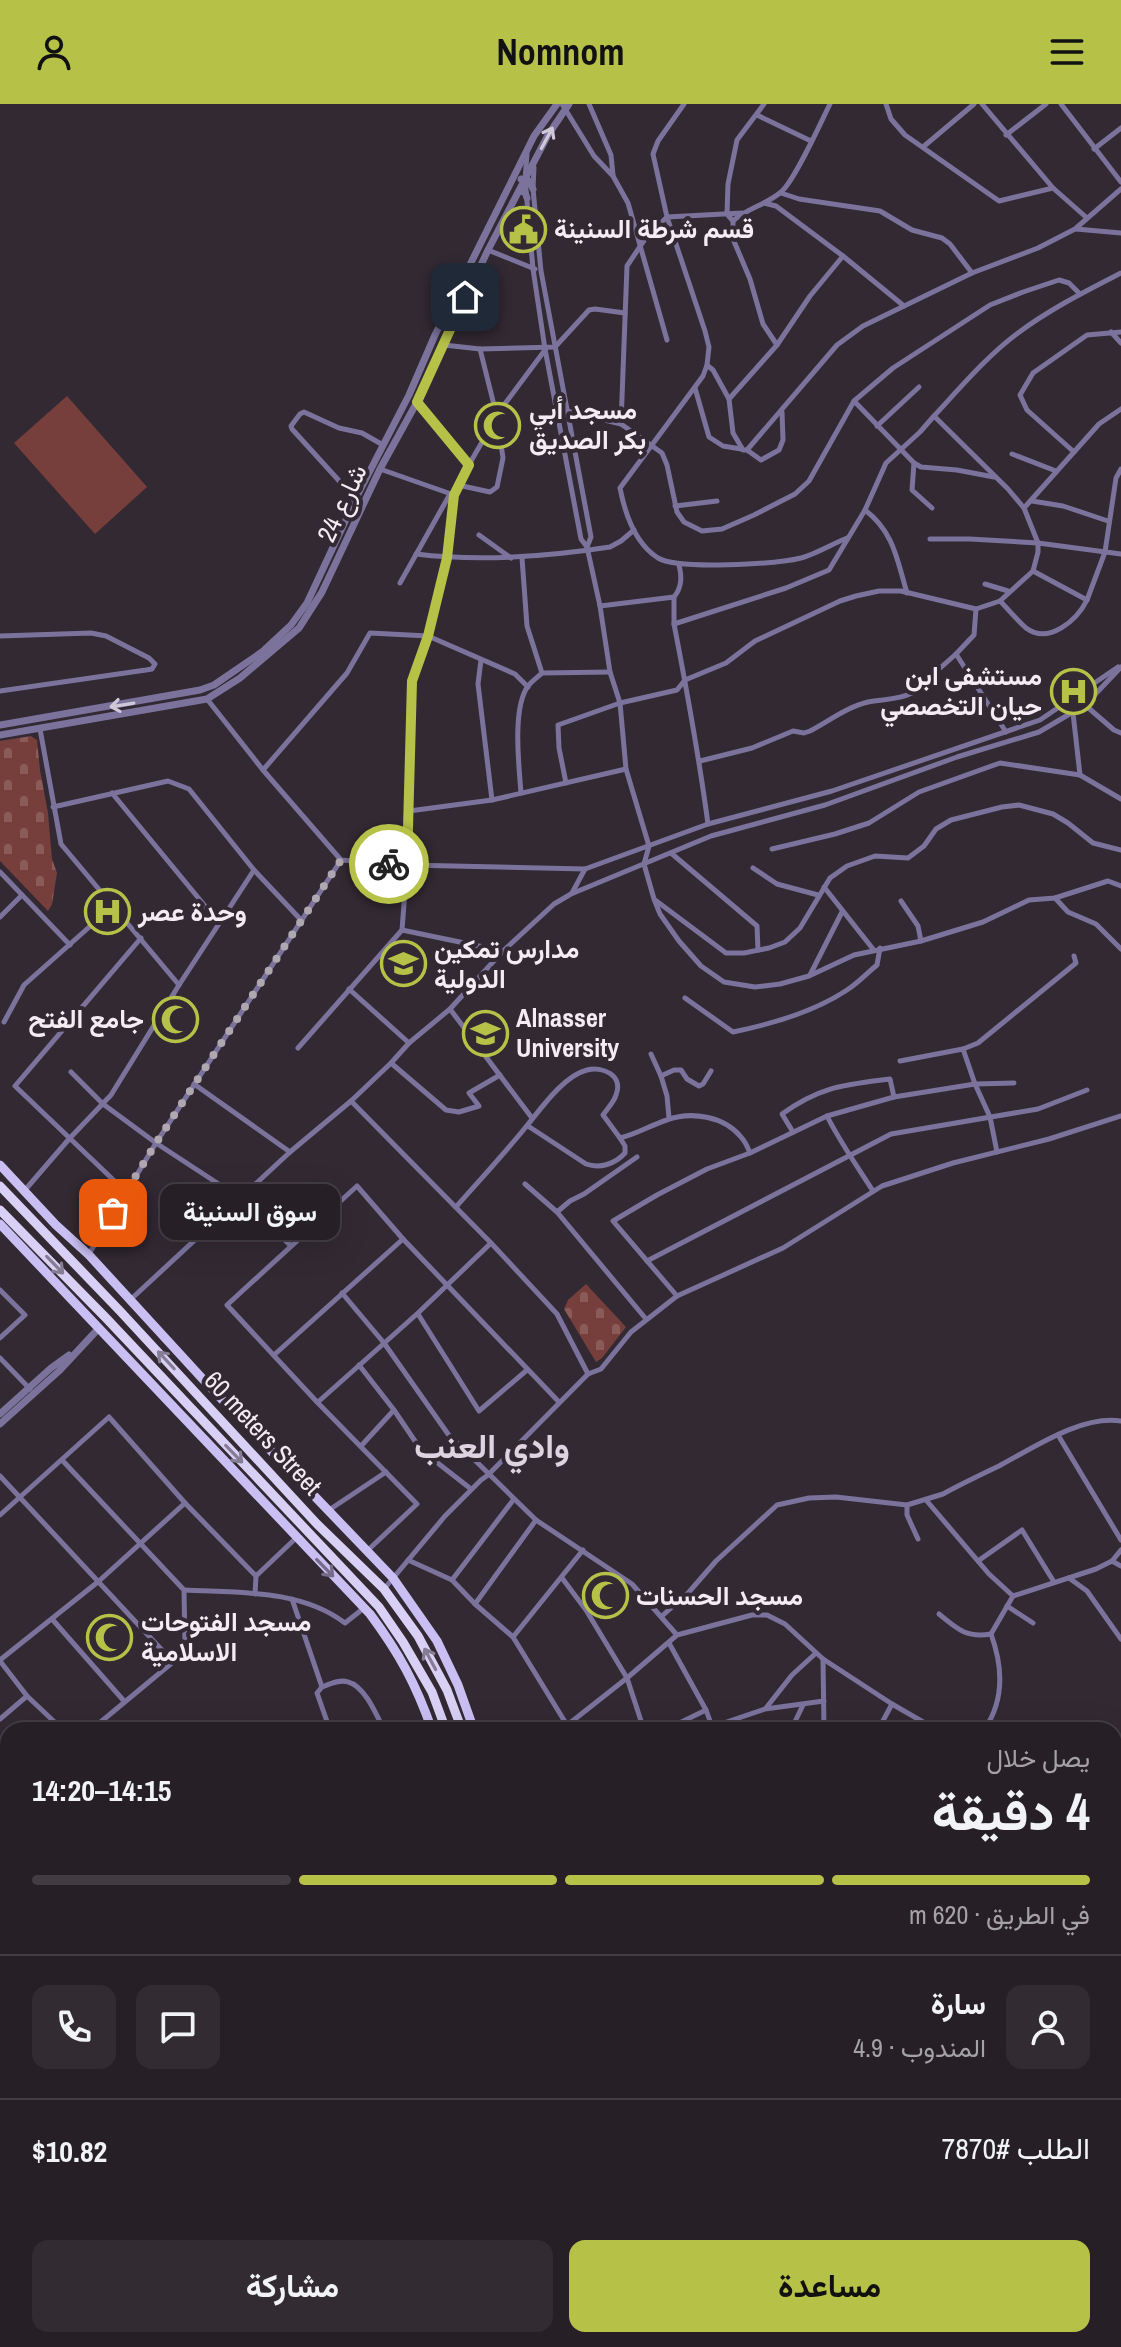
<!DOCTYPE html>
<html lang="ar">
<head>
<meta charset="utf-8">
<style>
  body { margin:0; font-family:"Archivo Narrow",Vazirmatn,sans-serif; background:#322c32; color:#f1f3f6; direction:rtl; height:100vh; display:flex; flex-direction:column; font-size:30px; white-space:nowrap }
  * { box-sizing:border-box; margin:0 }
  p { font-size:26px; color:#a4a2a7 }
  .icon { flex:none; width:44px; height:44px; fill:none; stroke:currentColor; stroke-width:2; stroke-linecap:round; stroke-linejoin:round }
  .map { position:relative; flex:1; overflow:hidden; direction:ltr }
  .panel { position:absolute; left:0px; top:1618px; width:1122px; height:626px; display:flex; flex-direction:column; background:#261f26; border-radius:24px 24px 0 0; box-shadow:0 8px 32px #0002,0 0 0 2px #423d43; direction:rtl }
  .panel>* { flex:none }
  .pin { position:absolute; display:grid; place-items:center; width:68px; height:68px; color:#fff; margin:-34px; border-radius:16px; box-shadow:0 4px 12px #0006 }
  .courier { position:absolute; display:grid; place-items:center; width:80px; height:80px; margin:-40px; border:6px solid #b6c148; border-radius:50%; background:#fff; color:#222; box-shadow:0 2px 10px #0007 }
  .bubble { position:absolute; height:56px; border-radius:16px; background:#261f26; box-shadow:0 8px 32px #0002,0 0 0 2px #423d43; font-size:26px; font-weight:700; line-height:56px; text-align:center; direction:rtl }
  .headline em { font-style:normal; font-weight:700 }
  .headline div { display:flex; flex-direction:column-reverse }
  .headline { display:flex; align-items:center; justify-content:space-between; height:136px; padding:0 32px }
  h1 { font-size:52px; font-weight:700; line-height:60px }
  .bar { display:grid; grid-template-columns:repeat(4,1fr); gap:12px 8px; align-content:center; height:96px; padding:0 32px }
  .bar i { height:10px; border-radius:6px; background:#423d43 }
  .bar .selected { background:#b6c148 }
  .bar p { grid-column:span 4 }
  .line { display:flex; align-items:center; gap:20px; padding:0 32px; border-top:2px solid #423d43 }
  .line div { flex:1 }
  .round { display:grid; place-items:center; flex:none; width:84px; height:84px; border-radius:16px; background:#322c32 }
  .action { display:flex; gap:16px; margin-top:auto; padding:16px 32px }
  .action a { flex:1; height:92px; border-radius:16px; background:#b6c148; color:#111; font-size:32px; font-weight:700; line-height:92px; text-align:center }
  .action a+a { background:#322c32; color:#f1f3f6 }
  header { display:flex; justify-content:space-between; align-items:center; height:104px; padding:0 32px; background:#b6c148; color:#111; font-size:36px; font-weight:700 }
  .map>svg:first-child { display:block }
  .cemetery { fill:url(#cemetery-stones) }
  .park { fill:#773f3c }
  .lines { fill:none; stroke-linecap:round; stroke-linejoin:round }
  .minor { stroke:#7b739c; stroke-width:5 }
  .tertiary { stroke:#7b739c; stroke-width:7 }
  .primary { stroke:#c9bff2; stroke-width:9 }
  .trunk { stroke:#d8d1f5; stroke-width:9 }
  .oneway { stroke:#cfc8d9 }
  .oneway2 { stroke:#857d94 }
  .oneway3 { stroke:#766c89 }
  .done { stroke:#afa8b0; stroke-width:8; stroke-dasharray:0 14.4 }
  .route { stroke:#b6c148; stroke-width:10 }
  .labels { text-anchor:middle; stroke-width:8; stroke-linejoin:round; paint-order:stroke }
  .poi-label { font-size:26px; font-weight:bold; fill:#f3edf3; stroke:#322933; text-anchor:start }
  .street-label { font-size:26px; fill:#f3edf3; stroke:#322933 }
  .district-label { font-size:34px; font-weight:bold; fill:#e0d3e1; stroke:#322933 }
</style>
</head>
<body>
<header><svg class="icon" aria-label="menu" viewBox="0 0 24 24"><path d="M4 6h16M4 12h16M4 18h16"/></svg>Nomnom<svg class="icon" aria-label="person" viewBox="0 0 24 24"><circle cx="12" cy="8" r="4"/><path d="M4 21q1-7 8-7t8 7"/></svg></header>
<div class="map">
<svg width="1121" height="2243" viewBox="0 0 1121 2243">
  <defs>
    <pattern id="cemetery-stones" width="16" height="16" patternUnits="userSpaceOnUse" patternTransform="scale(2)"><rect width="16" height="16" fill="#773f3c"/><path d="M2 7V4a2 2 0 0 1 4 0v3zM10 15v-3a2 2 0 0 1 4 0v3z" fill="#8b5b59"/></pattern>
  </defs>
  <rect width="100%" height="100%" fill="#322933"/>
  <g class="cemetery">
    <polygon points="31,632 37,636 40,666 48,709 52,755 57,769 52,800 48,807 0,757 0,637"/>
    <polygon points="586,1180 626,1223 602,1254 596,1258 564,1205 568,1196"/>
  </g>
  <polygon class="park" points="67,292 147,383 95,430 14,339"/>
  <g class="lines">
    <g class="minor">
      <polyline points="562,0 594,52 613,72 628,99 667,236"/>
      <polyline points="589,0 611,51 613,71"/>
      <polyline points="764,0 737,36 728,80 727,110 733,117 733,135 750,175 763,220 777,241"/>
      <polyline points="886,0 891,15 905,31 999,97 1053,84"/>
      <polyline points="982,0 1053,84 1087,114"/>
      <polyline points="1061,0 1121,78"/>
      <polyline points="757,11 811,37"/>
      <polyline points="1006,31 1046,0"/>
      <polyline points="923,43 974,0"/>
      <polyline points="1094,45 1121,24"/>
      <polyline points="527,50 525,75 533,165 545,245 581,435 587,443 591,433 541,167 533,85 534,63"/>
      <polyline points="781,89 799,95 880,107 912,126 942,134 950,140 972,169"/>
      <polyline points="764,99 776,102 843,152 904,202"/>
      <polyline points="742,109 667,113 705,227 709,243 707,261 713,266 729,295 733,329 743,346 747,346 837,241 863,222 972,169 1038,144 1075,125 1121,85"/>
      <path d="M733,117C747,104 766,101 781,88C794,78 821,18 830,0"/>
      <polyline points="1076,125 1121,129"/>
      <polyline points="488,146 535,165"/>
      <polyline points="1111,228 1121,239"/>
      <polyline points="444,241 480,245 555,243 589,206 595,205 625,209"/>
      <path d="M707,261L703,272L620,384C625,410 636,440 658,454C678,466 776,460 801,454C816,450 832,440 847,434"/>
      <polyline points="695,284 709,333 723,342 741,345"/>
      <polyline points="729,295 777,241 810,192 843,152"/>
      <polyline points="854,297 914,359 921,363 957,366 994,373"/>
      <polyline points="417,298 469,361"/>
      <polyline points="567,307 621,320 627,162 647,132 667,113 653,50 658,37 684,0"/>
      <path d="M934,312C961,283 987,252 1018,229C1050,205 1086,187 1121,169"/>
      <polyline points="621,320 662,349 667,361 677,408 684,418 702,427 722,425 754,411 795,390 809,377 854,297 893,264 990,201 1023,188 1059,176 1069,179 1080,190"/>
      <polyline points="877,322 919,283"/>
      <polyline points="747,346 761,356 779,346 783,336 782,308"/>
      <polyline points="1074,348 1099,320 1121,305"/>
      <polyline points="1012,350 1056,367"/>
      <polyline points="914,359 912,386 932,404"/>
      <polyline points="380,365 454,391 459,378 501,305 545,246"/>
      <polyline points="458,381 490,388 497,383 503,354 497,313 480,245"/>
      <polyline points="357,392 342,380 292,325 291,322 300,310 304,308 339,324 362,329 383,341"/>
      <polyline points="1032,397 1063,402 1108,417"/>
      <polyline points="675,402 717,397"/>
      <polyline points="1024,404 1074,348 1027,306 1020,291 1033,269 1087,231 1121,228"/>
      <path d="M865,406C894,428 897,456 907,489"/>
      <polyline points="479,431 511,454"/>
      <polyline points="930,435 970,435 1038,439 1121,450"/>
      <polyline points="587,443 600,502 610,568 620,599 626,665 649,742 644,760 654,795 660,810 679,837 701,862 724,878 755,883 780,880 809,872 854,851 921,837 983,818 1029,796 1055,794 1108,777 1121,782"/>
      <path d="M416,450C481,458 545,453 610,443L621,437L634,426"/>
      <polyline points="522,454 527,522 542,569"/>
      <polyline points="400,479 450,390"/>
      <polyline points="985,480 1008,487"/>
      <path d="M674,493C682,483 682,473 679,461"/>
      <polyline points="1087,496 1105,448 1116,374 1121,365"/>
      <path d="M1000,497C1008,505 1017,516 1026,524C1049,541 1077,516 1087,496L1033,467"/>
      <polyline points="600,502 674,493 674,520"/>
      <polyline points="0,532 91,529 106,532 149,554 155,560 152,565 146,566 0,587"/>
      <polyline points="956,550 1006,628"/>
      <polyline points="481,556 478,580 492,696"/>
      <polyline points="207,595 263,666 341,756 407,761 585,765 708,720 832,687 1040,616 1118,563"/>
      <polyline points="1085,601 1114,626 1121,629"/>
      <polyline points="1073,609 1080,671"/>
      <polyline points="40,625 61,740 179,881"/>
      <path d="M700,657L752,644L793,627L804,629L810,627C829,617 847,603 868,598C883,595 898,596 912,589L956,550L974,531L976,505"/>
      <polyline points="263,666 347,569 370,529 428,532 515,570 528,583"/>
      <path d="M566,679L559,644L558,621L620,599L677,586L685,576L726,559L755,537L840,497L856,492L879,487H901L976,505L1000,497L1033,467L1038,448V439L1024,404L1008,385L934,312L920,328L886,359L865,406L829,466L786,484L674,520C687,587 699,653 708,720"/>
      <polyline points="112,689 219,819"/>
      <path d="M521,689C519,662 512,604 528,582C532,577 538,573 542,569L610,568"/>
      <polyline points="53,703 168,677 189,685 254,766 302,817"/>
      <polyline points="409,707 492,696 626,665"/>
      <polyline points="772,745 835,730 869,719 919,688 1000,659 1080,671 1121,695"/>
      <polyline points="671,749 757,822 758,846"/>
      <polyline points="753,764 777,780 818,791"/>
      <polyline points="0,768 70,841"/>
      <polyline points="824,783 873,845"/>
      <polyline points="572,789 585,765"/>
      <polyline points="1055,794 1068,808 1096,820 1121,845"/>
      <polyline points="655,796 726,849 744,849 769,844 785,838 800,824 830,774 847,762 875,752 908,754 924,742 936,725 951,716 1002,703 1019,701 1053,710 1068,719 1093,739 1121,746"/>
      <polyline points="901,797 918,822 921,837"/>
      <polyline points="0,813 22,791"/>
      <polyline points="402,826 503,847"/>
      <polyline points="810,871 842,808"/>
      <polyline points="349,885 409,939"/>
      <path d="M685,894L733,928C772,920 814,908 847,886C858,879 867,869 877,861L880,844"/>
      <polyline points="450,905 532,1014"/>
      <polyline points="4,918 24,881 114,801"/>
      <polyline points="298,944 402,826 407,761 412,577 428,532 447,454 454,391"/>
      <polyline points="963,945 978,939 1076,859 1074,852"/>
      <polyline points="651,950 661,972"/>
      <polyline points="900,957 963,945 975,980 990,1013 997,1048"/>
      <polyline points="391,959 446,1006 459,1008 479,1002 469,989 500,971"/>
      <polyline points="71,968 103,1000 156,1039 240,1094 291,1142"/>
      <polyline points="194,980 290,1048"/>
      <polyline points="351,997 491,1139 557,1210 588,1270"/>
      <path d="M827,1012C840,1038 857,1062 873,1087"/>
      <polyline points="669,1014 667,992 661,972 674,966 681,966 687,975 699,982 703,980 711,967"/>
      <path d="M528,1022L586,1060C600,1065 615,1060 625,1049V1042L620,1034"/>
      <path d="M793,1028L782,1010C821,982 844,981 890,975L894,993"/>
      <polyline points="525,1080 557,1108 646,1215"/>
      <polyline points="25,1086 69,1035 111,991 179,881 254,766"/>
      <polyline points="125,1087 15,982 141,834"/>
      <path d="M456,1103C479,1077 503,1051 525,1024C540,1006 563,972 587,966C602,962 624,971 616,991C614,998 607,1005 603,1011L620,1034C637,1030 651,1021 667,1016C691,1007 724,1012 741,1033C745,1037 748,1044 750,1049"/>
      <polyline points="557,1108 570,1097 584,1090 637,1053"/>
      <polyline points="89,1150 156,1039 341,756"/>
      <polyline points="647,1157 891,1030 1038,1005 1087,986"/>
      <polyline points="0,1186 25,1211 0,1234"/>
      <polyline points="342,1189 384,1239 448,1330 536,1416 632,1480 677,1531"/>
      <polyline points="677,1192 613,1117 657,1091 707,1065 750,1049 827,1012 894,993 975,980 1014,979"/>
      <polyline points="129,1197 290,1048 351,997 391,959 409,939 450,905 503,847 554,800 571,790 711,732 825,701 957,653 1039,628 1085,601 1121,563"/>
      <polyline points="418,1210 479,1307 527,1266"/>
      <polyline points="274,1251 403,1135"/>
      <polyline points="0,1254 30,1285"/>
      <polyline points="359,1261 394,1306 421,1346 471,1385"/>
      <polyline points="318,1298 418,1209 491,1139"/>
      <polyline points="1058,1331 1121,1436"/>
      <polyline points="361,1342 394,1306"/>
      <polyline points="62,1356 184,1486 185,1542 173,1558 91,1626"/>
      <polyline points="0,1372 173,1558"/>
      <polyline points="926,1396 989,1470 1013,1492"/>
      <polyline points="907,1401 907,1411 918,1435"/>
      <polyline points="329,1406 386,1368"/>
      <polyline points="0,1411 109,1313 185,1399 256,1472"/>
      <polyline points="536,1416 475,1500 513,1533 570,1626"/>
      <polyline points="367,1447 417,1400 317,1298 227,1201 357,1082 403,1135 559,1298"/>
      <polyline points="408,1456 452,1476 475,1500"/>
      <polyline points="978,1457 1022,1426 1054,1478"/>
      <polyline points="1112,1457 1121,1462"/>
      <polyline points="562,1474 586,1506 627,1574 644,1626"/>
      <polyline points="1069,1474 1087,1487 1121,1535"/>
      <polyline points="452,1476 514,1395"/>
      <polyline points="384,1485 445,1412 481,1376 488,1371 588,1270 601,1265 631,1228 677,1192 783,1144 882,1082 953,1059 1049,1035 1121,1012"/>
      <path d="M184,1486C239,1489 300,1485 345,1519L364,1504"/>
      <polyline points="255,1490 256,1472 296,1434"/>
      <polyline points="292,1495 322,1583 317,1589 330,1626"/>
      <polyline points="1007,1502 1033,1519"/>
      <path d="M939,1510C957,1525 966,1534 991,1530"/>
      <path d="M662,1512L689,1488L716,1457L777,1401L809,1394L836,1393L907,1401L943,1390C961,1380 980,1371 999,1362C1033,1344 1081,1311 1121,1317"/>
      <polyline points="52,1515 124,1597"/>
      <polyline points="513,1533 583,1446"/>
      <polyline points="669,1539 706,1606 713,1625"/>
      <polyline points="823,1555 824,1626"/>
      <polyline points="0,1556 99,1477 185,1399"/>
      <polyline points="0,1557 27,1592 63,1626"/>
      <path d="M322,1583C330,1580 340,1575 348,1578C365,1582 377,1612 384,1626"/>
      <polyline points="766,1604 792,1571 816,1549"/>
      <polyline points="0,1615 27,1592"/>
      <polyline points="712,1623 765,1605 824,1597"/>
      <polyline points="561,1626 627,1574 677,1531 752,1511 767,1511 785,1520 823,1555 892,1600 937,1626"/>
      <polyline points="665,1626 706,1606"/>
      <polyline points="791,1626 803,1601"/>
      <polyline points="878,1626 892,1600"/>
      <path d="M984,1626C1005,1596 1003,1563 991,1530L1013,1492L1096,1465L1112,1457L1121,1446"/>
      <polyline points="1114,1661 1121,1657"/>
      <polyline points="1114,1712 1121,1707"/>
      <polyline points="0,1715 8,1700"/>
      <polyline points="1114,1748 1121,1744"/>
      <polyline points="0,1752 8,1756"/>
      <polyline points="1114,1763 1121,1771"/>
      <polyline points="1114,1857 1121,1853"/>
      <polyline points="1114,1985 1121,1949"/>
      <polyline points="1121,2024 1114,2028 1121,2030"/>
      <polyline points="913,2236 918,2243"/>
      <polyline points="949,2236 950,2243"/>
      <polyline points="1100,2236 1107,2243"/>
    </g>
    <g class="tertiary">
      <polyline points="521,75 529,77 533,85"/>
      <polyline points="519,87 525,88 527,94"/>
      <polyline points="0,621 200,586 214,581 262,548 291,521 307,499 357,392 409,291 435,231 534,32 557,0"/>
      <polyline points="0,631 207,595 240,574 299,524 322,488 380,365 417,298 488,146 548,31 569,0"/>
      <polyline points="0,1310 51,1264 69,1251"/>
      <polyline points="0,1320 59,1267 99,1224"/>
    </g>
    <g class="primary">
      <polyline points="0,1061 56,1121 89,1151 211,1284 393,1474 437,1537 458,1581 474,1626"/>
      <path d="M0,1120L370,1510C399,1549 416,1580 432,1626"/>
      <polyline points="628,2236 630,2243"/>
      <polyline points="667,2236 668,2243"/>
    </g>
    <g class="trunk">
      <polyline points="0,1082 120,1207 317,1420 384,1485 418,1532 447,1586 462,1626"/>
      <polyline points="0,1106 106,1214 379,1503 403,1538 432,1588 446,1626"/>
      <polyline points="643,2236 644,2243"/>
      <polyline points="651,2236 652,2243"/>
    </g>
  </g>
  <defs><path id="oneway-shaft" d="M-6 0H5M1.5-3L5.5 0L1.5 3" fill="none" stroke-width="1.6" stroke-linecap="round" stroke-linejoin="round" transform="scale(2)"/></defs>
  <g class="oneway">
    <use href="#oneway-shaft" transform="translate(547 34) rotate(-62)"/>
    <use href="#oneway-shaft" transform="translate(122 601) rotate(171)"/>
  </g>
  <g class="oneway2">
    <use href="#oneway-shaft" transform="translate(55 1161) rotate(46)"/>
    <use href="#oneway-shaft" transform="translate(166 1256) rotate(-133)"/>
    <use href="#oneway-shaft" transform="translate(234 1350) rotate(46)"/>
    <use href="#oneway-shaft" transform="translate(430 1555) rotate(-118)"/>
  </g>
  <use class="oneway3" href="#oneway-shaft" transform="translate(325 1464) rotate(46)"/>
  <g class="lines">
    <polyline class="done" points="113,1109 156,1039 341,756 389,760"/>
    <polyline class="route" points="389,760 407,761 412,577 428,532 447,454 454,391 469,361 417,298 465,193"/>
  </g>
  <defs>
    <symbol id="civic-ring" viewBox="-11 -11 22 22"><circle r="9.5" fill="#322933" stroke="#b6c148" stroke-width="1.5"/><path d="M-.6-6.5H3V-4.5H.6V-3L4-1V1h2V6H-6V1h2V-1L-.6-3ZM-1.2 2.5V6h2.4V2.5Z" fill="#b6c148"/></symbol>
    <symbol id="mosque-ring" viewBox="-11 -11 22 22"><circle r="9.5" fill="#322933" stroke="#b6c148" stroke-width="1.5"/><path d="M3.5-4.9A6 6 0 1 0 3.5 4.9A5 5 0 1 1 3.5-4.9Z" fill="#b6c148"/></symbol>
    <symbol id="hospital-ring" viewBox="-11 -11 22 22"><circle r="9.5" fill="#322933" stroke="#b6c148" stroke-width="1.5"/><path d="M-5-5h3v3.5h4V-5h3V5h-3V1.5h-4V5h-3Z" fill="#b6c148"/></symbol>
    <symbol id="school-ring" viewBox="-11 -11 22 22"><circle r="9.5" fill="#322933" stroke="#b6c148" stroke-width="1.5"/><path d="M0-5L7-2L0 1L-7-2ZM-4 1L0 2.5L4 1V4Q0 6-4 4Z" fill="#b6c148"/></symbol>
    <symbol id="university-ring" viewBox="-11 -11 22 22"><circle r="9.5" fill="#322933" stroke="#b6c148" stroke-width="1.5"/><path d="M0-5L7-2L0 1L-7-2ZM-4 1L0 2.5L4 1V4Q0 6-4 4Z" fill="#b6c148"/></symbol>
  </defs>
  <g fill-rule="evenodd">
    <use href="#civic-ring" x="498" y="100" width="51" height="51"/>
    <use href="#mosque-ring" x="472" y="296" width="51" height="51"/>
    <use href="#hospital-ring" x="1048" y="562" width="51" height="51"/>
    <use href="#hospital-ring" x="82" y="782" width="51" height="51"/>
    <use href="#school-ring" x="378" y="834" width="51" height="51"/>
    <use href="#mosque-ring" x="150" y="890" width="51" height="51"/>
    <use href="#university-ring" x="460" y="904" width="51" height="51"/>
    <use href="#mosque-ring" x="580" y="1466" width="51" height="51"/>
    <use href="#mosque-ring" x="84" y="1508" width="51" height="51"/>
  </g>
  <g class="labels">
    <g class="poi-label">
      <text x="554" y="134">قسم شرطة السنينة</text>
      <text x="529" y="315">مسجد أبي<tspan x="529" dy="30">بكر الصديق</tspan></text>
      <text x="1042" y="581" text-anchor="end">مستشفى ابن<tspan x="1042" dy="30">حيان التخصصي</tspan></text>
      <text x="138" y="817">وحدة عصر</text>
      <text x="434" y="854">مدارس تمكين<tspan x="434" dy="30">الدولية</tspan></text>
      <text x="516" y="923">Alnasser<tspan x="516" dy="30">University</tspan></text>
      <text x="144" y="924" text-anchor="end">جامع الفتح</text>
      <text x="636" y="1501">مسجد الحسنات</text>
      <text x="141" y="1527">مسجد الفتوحات<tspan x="141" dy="30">الاسلامية</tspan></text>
    </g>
    <g class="street-label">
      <text transform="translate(342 399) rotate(-65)" y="9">شارع 24</text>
      <text transform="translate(263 1329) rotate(47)" y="9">60 meters Street</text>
    </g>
    <g class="district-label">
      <text x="492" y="1354">وادي العنب</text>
    </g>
  </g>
</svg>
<div class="pin" style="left:113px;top:1109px;background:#ea580c"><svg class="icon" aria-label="bag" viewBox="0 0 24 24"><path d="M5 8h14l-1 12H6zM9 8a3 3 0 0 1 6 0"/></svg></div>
<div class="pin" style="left:465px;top:193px;background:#1f2937"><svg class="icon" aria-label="home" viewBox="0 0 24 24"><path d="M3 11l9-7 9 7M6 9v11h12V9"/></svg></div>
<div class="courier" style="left:389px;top:760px"><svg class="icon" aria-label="bike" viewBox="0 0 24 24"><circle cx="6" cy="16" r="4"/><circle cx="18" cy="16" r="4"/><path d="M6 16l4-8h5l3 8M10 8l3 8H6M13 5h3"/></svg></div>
<div class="bubble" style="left:160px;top:1080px;width:180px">سوق السنينة</div>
<section class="panel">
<div class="headline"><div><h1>4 دقيقة</h1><p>يصل خلال</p></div><em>14:15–14:20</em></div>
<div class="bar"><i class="selected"></i><i class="selected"></i><i class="selected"></i><i></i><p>في الطريق · 620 m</p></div>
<div class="line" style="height:144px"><a class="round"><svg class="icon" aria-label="person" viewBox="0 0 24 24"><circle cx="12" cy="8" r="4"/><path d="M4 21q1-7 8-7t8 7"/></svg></a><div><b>سارة</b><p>المندوب · 4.9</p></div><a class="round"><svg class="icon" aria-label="chat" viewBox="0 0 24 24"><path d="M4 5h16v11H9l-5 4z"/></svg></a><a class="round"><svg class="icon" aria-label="phone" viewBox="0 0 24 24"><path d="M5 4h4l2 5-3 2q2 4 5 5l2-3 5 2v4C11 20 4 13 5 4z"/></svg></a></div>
<div class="line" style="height:104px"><div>الطلب #7870</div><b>$10.82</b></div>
<div class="action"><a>مساعدة</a><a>مشاركة</a></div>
</section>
</div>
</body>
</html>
